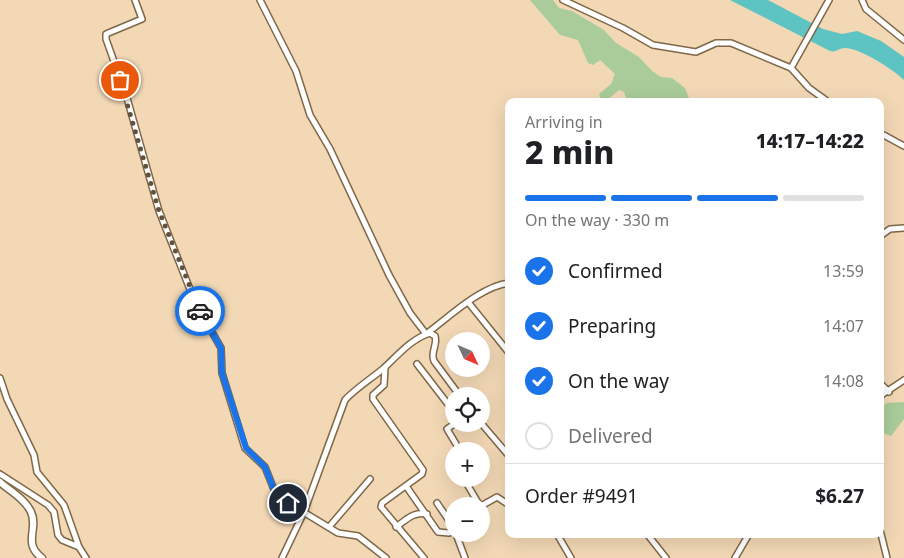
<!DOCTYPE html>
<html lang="en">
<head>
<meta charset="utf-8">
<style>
  body { margin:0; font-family:"Noto Sans",sans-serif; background:#f6f6f6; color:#202124; height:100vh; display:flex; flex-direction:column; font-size:19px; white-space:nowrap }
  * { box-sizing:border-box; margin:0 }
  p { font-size:16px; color:#757577 }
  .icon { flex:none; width:28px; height:28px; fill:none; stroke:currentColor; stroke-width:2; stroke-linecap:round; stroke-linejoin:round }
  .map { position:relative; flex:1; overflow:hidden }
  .drawer { position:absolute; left:505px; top:98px; width:379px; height:440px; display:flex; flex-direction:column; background:#fff; border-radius:10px; box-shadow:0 5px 20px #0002 }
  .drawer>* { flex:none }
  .needle { width:32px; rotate:134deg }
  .buttons { position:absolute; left:445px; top:332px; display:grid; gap:10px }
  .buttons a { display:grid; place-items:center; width:45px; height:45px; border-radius:50%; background:#fff; box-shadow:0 5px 20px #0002; font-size:25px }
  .pin { position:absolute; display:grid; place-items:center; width:42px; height:42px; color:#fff; margin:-21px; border:2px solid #fff; border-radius:50%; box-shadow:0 1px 5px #0007 }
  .courier { position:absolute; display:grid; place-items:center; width:50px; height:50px; margin:-25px; border:4px solid #1a73e8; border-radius:50%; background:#fff; color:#222; box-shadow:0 1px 6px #0007 }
  .overview em { font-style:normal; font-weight:800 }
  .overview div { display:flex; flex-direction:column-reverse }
  .overview { display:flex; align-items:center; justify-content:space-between; height:85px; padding:0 20px }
  h1 { font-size:32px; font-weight:800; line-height:38px }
  .bar { display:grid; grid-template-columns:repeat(4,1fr); gap:8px 5px; align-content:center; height:60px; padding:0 20px }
  .bar i { height:6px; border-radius:4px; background:#e0e0e0 }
  .bar .current { background:#1a73e8 }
  .bar p { grid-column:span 4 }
  .line { display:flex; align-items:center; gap:12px; padding:0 20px; border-top:1px solid #e0e0e0 }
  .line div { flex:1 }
  ol { padding:0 20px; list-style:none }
  li { display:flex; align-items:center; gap:15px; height:55px }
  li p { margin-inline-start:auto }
  li .icon { padding:5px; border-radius:50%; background:#1a73e8; color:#fff; stroke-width:4 }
  li:last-child { color:#757577 }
  li i { width:28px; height:28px; border:2px solid #e0e0e0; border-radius:50% }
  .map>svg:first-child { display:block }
  .green { fill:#aacc9a }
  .water { fill:#5dc3c3 }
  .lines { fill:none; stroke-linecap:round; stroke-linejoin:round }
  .minor-casing { stroke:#7f6848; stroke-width:8 }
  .major-casing { stroke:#7f6848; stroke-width:9 }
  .minor { stroke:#fff; stroke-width:5 }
  .major { stroke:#fff; stroke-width:6 }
  .done { stroke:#615240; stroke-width:5; stroke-dasharray:0 9 }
  .route { stroke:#1a73e8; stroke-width:6 }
</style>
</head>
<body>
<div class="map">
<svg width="904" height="558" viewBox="0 0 904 558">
  <rect width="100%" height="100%" fill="#f2d8b5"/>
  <g class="green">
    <polygon points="530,0 553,0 559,8 572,11 604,30 616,43 639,57 652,71 661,77 672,78 685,88 690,101 627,101 624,92 619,90 606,101 601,100 599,94 611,84 615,74 600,60 593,65 588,63 578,40 560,35"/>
    <polygon points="904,402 904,419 891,436 880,432 880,408 887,403"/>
  </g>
  <path class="water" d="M730,0H768L823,29L842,34L857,31L881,41L904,57V80C894,70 860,48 845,48C839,48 836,53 830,51Z"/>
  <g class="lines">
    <defs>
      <g id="minor">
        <polyline points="135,0 142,19 106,34 106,39 127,98 159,211 195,302 221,348 222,373 245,448 265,467 275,492 282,499 338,533 358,536 386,558"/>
        <path d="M260,0L296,71L310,115L330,149L389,275L410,313L426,334C448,318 481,286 509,283"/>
        <polyline points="563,0 623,28 653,45 696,52 716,43 731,43 791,68 809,88 827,101"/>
        <polyline points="862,0 866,9 904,40"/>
        <polyline points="791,68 829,0"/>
        <polyline points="880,133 904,146"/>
        <polyline points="880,236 890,229 904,228"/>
        <polyline points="468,302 509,353"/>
        <polyline points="417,364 454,412"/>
        <polyline points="385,367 384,385 373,395 373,399 423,470 422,474 382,503 381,507 424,558"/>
        <polyline points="0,378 7,399 34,455 37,472 64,505 79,547"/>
        <polyline points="880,383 889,392"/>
        <polyline points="880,396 904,380"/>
        <polyline points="481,423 509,456"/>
        <polyline points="454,424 447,429 456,444"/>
        <polyline points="0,474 48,505 54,512 58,535 62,540 79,547 86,558"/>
        <polyline points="464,479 480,506"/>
        <polyline points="406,486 438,532 449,533 454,531"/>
        <polyline points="437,503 454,528"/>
        <polyline points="481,506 497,497 506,503 509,502"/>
        <polyline points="481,508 484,513 481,514"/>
        <polyline points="329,527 370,479"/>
        <path d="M396,527C406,520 414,511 427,514"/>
        <polyline points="880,530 887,558"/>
        <polyline points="456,534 465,558"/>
        <polyline points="557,534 571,558"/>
        <polyline points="647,534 666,558"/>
        <path d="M282,558L304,512L345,400C356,388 371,379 384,368C398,355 411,339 430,333L435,336C438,345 430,352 434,361L460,396"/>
        <polyline points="735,558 749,534"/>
      </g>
      <path id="major" d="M0,482C10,491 25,499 31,512C39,529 22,543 42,558"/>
    </defs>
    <use href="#minor" class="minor-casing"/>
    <use href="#major" class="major-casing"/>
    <use href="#minor" class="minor"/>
    <use href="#major" class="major"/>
  </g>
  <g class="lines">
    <polyline class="done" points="120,80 159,211 200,311"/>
    <polyline class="route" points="200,311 221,348 222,373 246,448 265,467 275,492 288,503"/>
  </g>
</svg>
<div class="buttons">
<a><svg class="needle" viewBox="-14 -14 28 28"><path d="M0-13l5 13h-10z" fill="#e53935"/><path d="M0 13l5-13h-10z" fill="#757577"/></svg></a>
<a><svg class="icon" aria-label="locate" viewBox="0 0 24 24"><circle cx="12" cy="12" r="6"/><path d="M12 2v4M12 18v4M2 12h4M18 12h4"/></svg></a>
<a>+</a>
<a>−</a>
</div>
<div class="pin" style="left:120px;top:80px;background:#ea580c"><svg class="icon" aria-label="bag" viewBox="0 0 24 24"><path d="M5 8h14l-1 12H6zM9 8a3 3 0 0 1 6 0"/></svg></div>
<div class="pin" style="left:288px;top:503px;background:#1f2937"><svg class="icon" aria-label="home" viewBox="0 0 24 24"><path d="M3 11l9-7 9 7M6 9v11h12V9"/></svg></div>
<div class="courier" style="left:200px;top:311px"><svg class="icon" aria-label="car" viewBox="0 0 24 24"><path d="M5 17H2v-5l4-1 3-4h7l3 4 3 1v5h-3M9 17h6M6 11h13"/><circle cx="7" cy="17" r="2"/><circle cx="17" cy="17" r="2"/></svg></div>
<section class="drawer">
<div class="overview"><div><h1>2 min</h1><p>Arriving in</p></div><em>14:17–14:22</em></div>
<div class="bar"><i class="current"></i><i class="current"></i><i class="current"></i><i></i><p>On the way · 330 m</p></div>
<ol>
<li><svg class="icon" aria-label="check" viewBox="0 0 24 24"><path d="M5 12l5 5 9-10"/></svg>Confirmed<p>13:59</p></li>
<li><svg class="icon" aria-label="check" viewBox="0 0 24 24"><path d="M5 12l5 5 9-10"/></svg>Preparing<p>14:07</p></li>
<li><svg class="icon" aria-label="check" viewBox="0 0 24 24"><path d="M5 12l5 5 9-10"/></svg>On the way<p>14:08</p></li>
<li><i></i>Delivered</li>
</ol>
<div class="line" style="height:65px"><div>Order #9491</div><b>$6.27</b></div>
</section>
</div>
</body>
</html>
